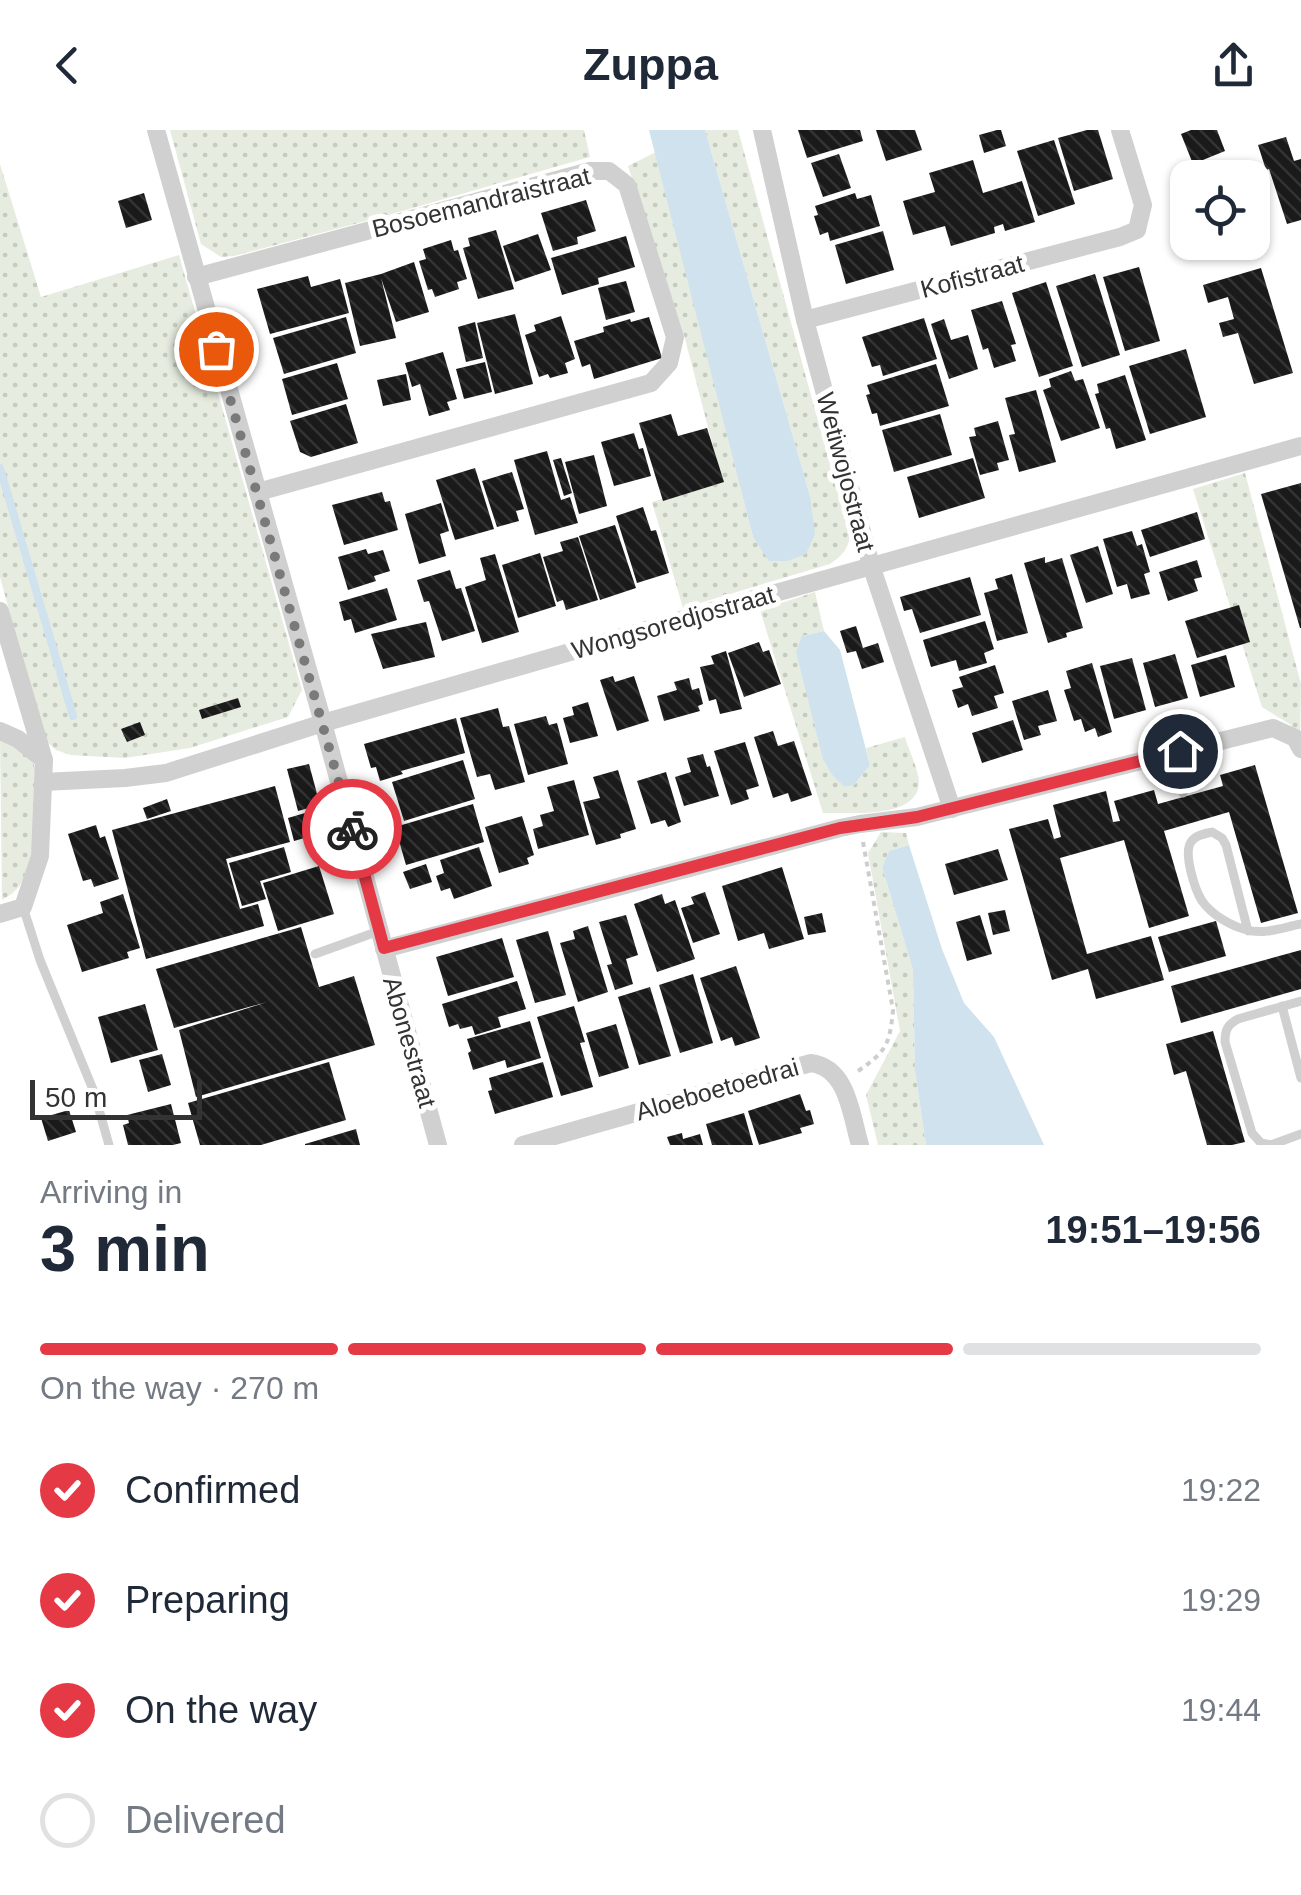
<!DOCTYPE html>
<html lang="en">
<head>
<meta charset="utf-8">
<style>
  body { margin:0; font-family:Arial,sans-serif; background:#f6f6f7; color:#1f2937; height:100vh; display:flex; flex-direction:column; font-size:38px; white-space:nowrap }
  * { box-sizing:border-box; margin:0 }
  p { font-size:32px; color:#747a83 }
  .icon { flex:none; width:55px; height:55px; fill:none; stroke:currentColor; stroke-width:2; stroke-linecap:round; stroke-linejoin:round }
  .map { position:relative; height:1015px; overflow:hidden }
  .panel { display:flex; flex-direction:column; background:#fff; flex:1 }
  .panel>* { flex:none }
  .fabs { position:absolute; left:1170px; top:30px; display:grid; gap:20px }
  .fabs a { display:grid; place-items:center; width:100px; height:100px; border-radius:20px; background:#fff; box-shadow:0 2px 8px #0004; font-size:50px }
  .scale { position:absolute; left:30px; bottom:25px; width:172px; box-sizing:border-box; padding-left:10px; border:5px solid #333; border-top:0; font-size:28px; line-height:35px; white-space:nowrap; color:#333; -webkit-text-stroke:8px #fff; paint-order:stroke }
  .pin { position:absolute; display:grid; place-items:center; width:85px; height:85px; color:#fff; margin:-42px; border:5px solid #fff; border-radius:50%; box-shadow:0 2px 10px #0007 }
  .courier { position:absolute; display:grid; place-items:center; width:100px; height:100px; margin:-50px; border:8px solid #e63946; border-radius:50%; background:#fff; color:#222; box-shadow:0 2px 12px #0007 }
  .overview em { font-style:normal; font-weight:700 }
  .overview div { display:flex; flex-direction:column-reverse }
  .overview { display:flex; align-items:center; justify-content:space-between; height:170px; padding:0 40px }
  h1 { font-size:65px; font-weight:700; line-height:75px }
  .bar { display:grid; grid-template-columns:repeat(4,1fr); gap:15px 10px; align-content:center; height:120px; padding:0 40px }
  .bar i { height:12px; border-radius:8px; background:#e0e1e3 }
  .bar .on { background:#e63946 }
  .bar p { grid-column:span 4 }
  ol { padding:0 40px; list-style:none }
  li { display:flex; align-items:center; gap:30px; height:110px }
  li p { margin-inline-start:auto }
  li .icon { padding:10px; border-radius:50%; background:#e63946; color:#fff; stroke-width:4 }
  li:last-child { color:#747a83 }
  li i { width:55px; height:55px; border:5px solid #e0e1e3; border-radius:50% }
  header { display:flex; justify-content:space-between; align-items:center; height:130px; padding:0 40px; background:#fff; font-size:45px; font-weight:700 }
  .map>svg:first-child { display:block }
  .grass { fill:url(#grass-dots) }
  .water { fill:#cfe2ee }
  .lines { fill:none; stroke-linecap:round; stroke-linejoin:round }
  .stream { stroke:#cfe2ee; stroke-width:8 }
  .building { fill:url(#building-back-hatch) }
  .path { stroke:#cdcdcd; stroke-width:4; stroke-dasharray:5 5; stroke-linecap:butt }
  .lane { stroke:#d0d0d0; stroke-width:9 }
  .street { stroke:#d0d0d0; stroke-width:18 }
  .done { stroke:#7a7a7a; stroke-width:10; stroke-dasharray:0 18 }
  .route { stroke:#e63946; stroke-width:12 }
  .labels { text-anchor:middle; stroke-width:10; stroke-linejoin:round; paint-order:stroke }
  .street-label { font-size:25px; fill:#333; stroke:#fff }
</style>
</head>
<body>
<header><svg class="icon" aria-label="back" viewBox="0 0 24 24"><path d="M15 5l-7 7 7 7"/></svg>Zuppa<svg class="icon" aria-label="share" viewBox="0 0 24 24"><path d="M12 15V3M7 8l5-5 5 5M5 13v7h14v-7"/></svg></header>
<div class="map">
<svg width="1301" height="1015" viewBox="0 0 1301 1015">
  <defs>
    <pattern id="grass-dots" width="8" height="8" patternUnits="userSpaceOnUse" patternTransform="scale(2.5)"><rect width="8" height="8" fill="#e6ecdf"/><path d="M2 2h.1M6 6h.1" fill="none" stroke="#c6cbc0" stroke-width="1.8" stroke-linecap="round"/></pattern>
    <pattern id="building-back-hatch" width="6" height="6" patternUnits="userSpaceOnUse" patternTransform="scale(2.5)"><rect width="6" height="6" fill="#1a1a1a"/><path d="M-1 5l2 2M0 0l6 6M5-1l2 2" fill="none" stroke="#333"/></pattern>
  </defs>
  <rect width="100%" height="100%" fill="#fff"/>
  <g class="grass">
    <polygon points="170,0 584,0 590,27 392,84 234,126 221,127 201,114"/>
    <path d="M705,0H738L850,407C847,420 842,426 830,434L683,478L652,372L722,351L684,205L628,36L656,22L753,407L810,366Z"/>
    <polygon points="0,34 41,167 179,125 302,560 288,587 190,618 125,628 71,625 56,620 44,609 0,447"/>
    <polygon points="1245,343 1301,554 1300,612 1291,595 1262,577 1193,359"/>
    <path d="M815,462L824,501L802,506L833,646L846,657L854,655L870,635L866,618L905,607C909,621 918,638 919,652C919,690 848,682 823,683L760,480Z"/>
    <path d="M0,607L32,629L35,638C34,671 38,728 20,755C15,762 9,766 2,770Z"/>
    <polygon points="881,702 906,703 909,715 889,721 882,737 913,840 915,941 926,1015 878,1015 866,965 900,901 868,723"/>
  </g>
  <g class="water">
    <polygon points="649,0 705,0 810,366 815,404 806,424 787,431 769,431 753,407"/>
    <polygon points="824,501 840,520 870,635 854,655 845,657 833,646 823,629 796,522 802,506"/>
    <polygon points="909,715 942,819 964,873 994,907 1044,1015 926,1015 915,941 913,840 882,737 889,721"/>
  </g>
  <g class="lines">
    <polyline class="stream" points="0,338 73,586"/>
  </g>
  <g class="building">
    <polygon points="798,0 860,0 863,11 807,28"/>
    <polygon points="876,0 915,0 922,20 886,31"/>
    <polygon points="997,0 1001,0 1006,16 984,23 979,5"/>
    <polygon points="1087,0 1098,0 1113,49 1074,61 1058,8"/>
    <polygon points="1191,0 1217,0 1225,21 1193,34 1181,4"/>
    <polygon points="1286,7 1294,31 1301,29 1301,90 1287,94 1269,39 1266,40 1258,15"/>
    <polygon points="1054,10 1075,74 1038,86 1017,21"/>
    <polygon points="839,24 851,58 823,67 811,33"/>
    <polygon points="973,30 983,63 1022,51 1035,92 1005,101 1003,94 994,97 995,103 951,116 945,96 913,105 903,71 935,62 929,43"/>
    <polygon points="144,63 152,90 126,98 118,71"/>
    <polygon points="855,63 857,69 871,65 880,96 830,111 828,102 820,105 814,86 818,85 815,76"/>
    <polygon points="586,70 596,101 577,107 578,114 553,121 541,83"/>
    <polygon points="496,100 514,159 478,169 463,118 470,116 468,108"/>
    <polygon points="883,101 894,140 846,154 835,115"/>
    <polygon points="538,104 551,140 515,152 503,116"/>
    <polygon points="626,106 635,137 598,148 599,154 562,165 551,128"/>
    <polygon points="451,110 454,121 458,120 467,149 457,152 459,159 435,167 432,159 428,160 419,131 426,129 423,119"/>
    <polygon points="414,132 429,182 396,192 381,148 396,208 360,216 345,153 381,144"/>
    <polygon points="1139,137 1160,211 1125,221 1103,147"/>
    <polygon points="1261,138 1293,243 1254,254 1238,203 1223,207 1219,193 1234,189 1228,167 1208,173 1203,155"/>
    <polygon points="1095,144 1120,225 1082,237 1056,156"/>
    <polygon points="308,146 311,157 340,149 349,183 270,204 257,159"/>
    <polygon points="626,151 635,182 606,190 598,158"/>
    <polygon points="1046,152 1073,236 1039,247 1012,163"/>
    <polygon points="1002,171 1016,214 1011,215 1016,231 994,238 988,218 983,220 971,180"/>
    <polygon points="515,184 533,254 495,264 477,193"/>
    <polygon points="561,186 575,229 565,233 568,243 550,248 548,244 539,247 525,205 536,201 534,195"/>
    <polygon points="346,187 356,223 284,244 273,208"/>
    <polygon points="649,187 662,228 594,249 590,234 582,237 574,211 604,202 603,197 630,189 631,192"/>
    <polygon points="924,188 937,229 883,246 880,235 872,237 862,207"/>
    <polygon points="944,189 951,210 968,205 978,239 949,249 931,194"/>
    <polygon points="475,192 483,228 466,232 458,197"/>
    <polygon points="1186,219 1206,287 1150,304 1129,236"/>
    <polygon points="443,222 457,269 447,272 450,280 429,286 420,254 412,257 405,233"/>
    <polygon points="485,232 492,262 464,269 456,239"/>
    <polygon points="337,233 348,269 292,285 282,249"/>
    <polygon points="936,234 949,276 880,296 877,283 872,284 866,265 870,264 867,255"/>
    <polygon points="1071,241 1075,251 1083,249 1100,298 1061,311 1043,260 1051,257 1049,249"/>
    <polygon points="406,244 411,270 383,276 377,250"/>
    <polygon points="1125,245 1146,310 1116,319 1110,298 1106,299 1095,264 1099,263 1097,254"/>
    <polygon points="1036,260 1056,332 1019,342 1009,305 1015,304 1005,268"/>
    <polygon points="346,274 358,313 311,327 300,322 290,291"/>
    <polygon points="671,284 678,306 707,298 724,352 663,371 639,293"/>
    <polygon points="940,284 952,325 894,342 882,300"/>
    <polygon points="998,291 1009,330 997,333 999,340 980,345 969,307 976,306 974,298"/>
    <polygon points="634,303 639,319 643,318 651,346 614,356 601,312"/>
    <polygon points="547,321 561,370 570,367 578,393 535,405 514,330"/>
    <polygon points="594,325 607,376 579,384 565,332"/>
    <polygon points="561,328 572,363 564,366 553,330"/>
    <polygon points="973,328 985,368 919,388 907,347"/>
    <polygon points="475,338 494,399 455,410 436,350"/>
    <polygon points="512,342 524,379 516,381 519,391 497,397 482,351"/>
    <polygon points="1301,353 1301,498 1300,498 1261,364"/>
    <polygon points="382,362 385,372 390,371 398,400 344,415 332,375"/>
    <polygon points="441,373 449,401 440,404 446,426 419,434 405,384"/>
    <polygon points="643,377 651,401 656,400 669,443 637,453 616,386"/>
    <polygon points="1197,382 1205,409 1150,427 1141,400"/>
    <polygon points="615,395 636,458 600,470 579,406"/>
    <polygon points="1132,401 1137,416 1142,414 1150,442 1144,444 1150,464 1131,469 1127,454 1117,457 1103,409"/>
    <polygon points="578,407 598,470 566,480 563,470 557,472 543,427 563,421 560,412"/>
    <polygon points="1098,416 1113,464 1086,473 1070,425"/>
    <polygon points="366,419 368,424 383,420 390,441 374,446 376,451 348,460 338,427"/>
    <polygon points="540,423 556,476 518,488 502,435"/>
    <polygon points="495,424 519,502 482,513 465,457 486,450 480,428"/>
    <polygon points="1045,427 1045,433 1062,428 1083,498 1066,503 1067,507 1048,513 1024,433"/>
    <polygon points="1197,430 1202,447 1194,449 1198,461 1168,471 1159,442"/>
    <polygon points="450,440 456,459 461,458 475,501 442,511 429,471 424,472 417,450"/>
    <polygon points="1012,444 1028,503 997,511 984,463 998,459 995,449"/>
    <polygon points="970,447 981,485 920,503 912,479 904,481 900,467"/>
    <polygon points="387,458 397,490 355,503 351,489 344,491 339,472"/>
    <polygon points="1239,475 1250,512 1197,528 1185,491"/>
    <polygon points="985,491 994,519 984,523 987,533 959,541 956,530 931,537 923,510"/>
    <polygon points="426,492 435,527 383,539 371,504"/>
    <polygon points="856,496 863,518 878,513 884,532 862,539 856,521 847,523 840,501"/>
    <polygon points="759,512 763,522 769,520 781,554 744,567 728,523"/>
    <polygon points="726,521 742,579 720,584 716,569 709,571 700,537 714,534 711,526"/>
    <polygon points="1175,524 1188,568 1155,577 1143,533"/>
    <polygon points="1226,525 1235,557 1200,567 1191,535"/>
    <polygon points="1132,528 1146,580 1114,589 1100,536"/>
    <polygon points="1092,533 1112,602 1098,607 1095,598 1085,602 1081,589 1074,591 1064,560 1071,558 1066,541"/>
    <polygon points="995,535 1004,563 994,566 998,578 972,586 968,574 958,578 952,560 963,557 959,547"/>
    <polygon points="613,546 615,552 634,546 649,591 617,601 600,550"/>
    <polygon points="689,548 692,560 699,558 703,574 698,576 700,581 664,591 657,566 677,560 674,552"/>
    <polygon points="1048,560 1057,591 1038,596 1041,605 1024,610 1012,571"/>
    <polygon points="238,568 241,577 202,589 199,580"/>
    <polygon points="588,572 598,606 570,613 563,588 574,585 572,577"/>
    <polygon points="498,578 503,597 509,596 525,652 495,660 490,644 477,647 460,588"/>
    <polygon points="546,586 549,595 557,593 568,634 528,645 514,594"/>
    <polygon points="456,588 465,623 401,641 403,644 380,651 376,637 371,638 364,614"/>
    <polygon points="1013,590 1023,620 982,633 972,603"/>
    <polygon points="140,592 145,605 127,612 121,599"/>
    <polygon points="773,601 778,616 794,611 812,665 791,672 788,663 773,668 754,607"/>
    <polygon points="745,612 759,656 746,660 749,669 731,675 714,621"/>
    <polygon points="703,624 707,637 710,636 719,666 684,676 675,647 691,642 687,628"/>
    <polygon points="463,630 475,669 404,691 392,652"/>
    <polygon points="309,634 320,675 298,681 287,639"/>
    <polygon points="1255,635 1298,783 1261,793 1229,682 1164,701 1189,786 1149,798 1124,710 1060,728 1087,824 1151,806 1164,850 1096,869 1088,839 1052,850 1009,699 1048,689 1054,709 1061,707 1053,675 1106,661 1113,692 1120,691 1114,671 1154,660 1158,674 1223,656 1220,645"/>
    <polygon points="618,640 636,699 620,704 621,708 596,715 583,672 600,668 593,647"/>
    <polygon points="666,642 681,692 668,697 665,690 651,694 637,651"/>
    <polygon points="574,650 589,705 538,719 533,699 543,696 540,685 554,681 547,657"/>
    <polygon points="275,656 290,712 226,729 240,779 258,774 264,796 146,829 112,700"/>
    <polygon points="167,669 171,681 147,689 143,678"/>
    <polygon points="473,674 484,712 406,735 395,697"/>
    <polygon points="322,678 329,701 294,711 288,688"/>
    <polygon points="522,686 534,725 527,728 529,734 499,743 485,697"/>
    <polygon points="96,695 100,708 105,706 119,749 94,757 91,749 83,751 68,704"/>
    <polygon points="284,717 291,742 260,751 266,769 242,776 229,733"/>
    <polygon points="479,717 492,756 454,769 450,758 441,761 436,746 444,743 440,730"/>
    <polygon points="998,719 1008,750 954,765 945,734"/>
    <polygon points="426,734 432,752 410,759 403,742"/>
    <polygon points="319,736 334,784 278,801 263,753"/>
    <polygon points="782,737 804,809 769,819 764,803 738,811 722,756"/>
    <polygon points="705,762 720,804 693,813 681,778 694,774 691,767"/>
    <polygon points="123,764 140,818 127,822 129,828 82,842 67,795 103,783 100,772"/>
    <polygon points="662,764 665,774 675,770 695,829 657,842 634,774"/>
    <polygon points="1005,780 1010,801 993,805 988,783"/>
    <polygon points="822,783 826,802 808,805 804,787"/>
    <polygon points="626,785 638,825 626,829 633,854 615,860 607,835 612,834 599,792"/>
    <polygon points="980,785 992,824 967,831 956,792"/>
    <polygon points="1216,791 1226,826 1169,842 1158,807"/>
    <polygon points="588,796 608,862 578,872 560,813 575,809 573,801"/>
    <polygon points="301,797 319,857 354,846 375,915 196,967 179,900 267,872 174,898 156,839"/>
    <polygon points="548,801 566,865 535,873 516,810"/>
    <polygon points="502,808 514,847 448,866 436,827"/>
    <polygon points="1301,820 1301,859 1181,893 1171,856"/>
    <polygon points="736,836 760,908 735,916 732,907 721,911 700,848"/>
    <polygon points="693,844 713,913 680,923 659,855"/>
    <polygon points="517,851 526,879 498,887 501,897 475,905 472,896 460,899 458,894 449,897 442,874"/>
    <polygon points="650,857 671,926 639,935 618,867"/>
    <polygon points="145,874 158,920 111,933 98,887"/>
    <polygon points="574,876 585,912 580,913 593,957 561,966 537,887"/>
    <polygon points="530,891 541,928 507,938 505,930 473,940 468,923 471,921 467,909"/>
    <polygon points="616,894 629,938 599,947 586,903"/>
    <polygon points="1213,901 1245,1012 1232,1015 1207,1015 1186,941 1174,945 1166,914"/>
    <polygon points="162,924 171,955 148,962 139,930"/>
    <polygon points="329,932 346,990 261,1015 200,1015 188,973"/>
    <polygon points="543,932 553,967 495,984 488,961 492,960 489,948"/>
    <polygon points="800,964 806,981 810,980 814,994 800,998 802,1003 759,1015 748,981"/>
    <polygon points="171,974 181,1013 173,1015 128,1015 123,995 129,993 127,985"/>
    <polygon points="69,980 76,1002 48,1011 41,988"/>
    <polygon points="744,983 753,1015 712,1015 706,994"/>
    <polygon points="356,999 360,1015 305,1015 305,1014"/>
    <polygon points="682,1003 683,1009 700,1004 703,1015 670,1015 667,1007"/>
  </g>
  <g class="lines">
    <path class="path" d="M858,941C886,922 890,914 893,880L863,712"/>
    <g class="lane">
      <polyline points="1180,621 1183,663"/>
      <polyline points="23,777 40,830 94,962 109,1015"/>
      <path d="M1248,801L1226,715L1222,708L1212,702C1204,704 1196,705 1191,712C1183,723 1195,760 1202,771C1212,785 1231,796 1247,800C1264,805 1284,797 1301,794"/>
      <polyline points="315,824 379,801"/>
      <path d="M1301,871L1238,889C1227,895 1225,900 1225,912L1252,1003L1261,1013L1271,1015L1301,1004"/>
      <polyline points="1282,876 1301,948"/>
    </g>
    <g class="street">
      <polyline points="156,0 323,593 438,1015"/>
      <polyline points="762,0 805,190 871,435 952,679"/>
      <polyline points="196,147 590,41 609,41 627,55 675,207 669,233 651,253 258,362"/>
      <polyline points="805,190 1120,107 1137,100 1143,75 1120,0"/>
      <polyline points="0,481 44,630 40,726 23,777 0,784"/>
      <polyline points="0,601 18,609 44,630"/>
      <polyline points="43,652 125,648 166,643 323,593 754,469 1301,316"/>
      <polyline points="384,819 840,698 860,694 917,687 1273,598 1295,608 1301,619"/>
      <path d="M523,1015L811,933C848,938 851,985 860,1015"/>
    </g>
  </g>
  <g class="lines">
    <polyline class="done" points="216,219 352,699"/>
    <polyline class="route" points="352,699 384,818 840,698 917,687 1180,621"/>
  </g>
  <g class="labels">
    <g class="street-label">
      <text transform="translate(481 72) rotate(-14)" y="9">Bosoemandraistraat</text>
      <text transform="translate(972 146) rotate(-15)" y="9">Kofistraat</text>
      <text transform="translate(846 342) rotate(75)" y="9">Wetiwojostraat</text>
      <text transform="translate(673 492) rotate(-16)" y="9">Wongsoredjostraat</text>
      <text transform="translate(410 912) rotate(74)" y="9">Abonestraat</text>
      <text transform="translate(717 959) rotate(-16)" y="9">Aloeboetoedrai</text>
    </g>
  </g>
</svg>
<div class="fabs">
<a><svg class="icon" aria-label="locate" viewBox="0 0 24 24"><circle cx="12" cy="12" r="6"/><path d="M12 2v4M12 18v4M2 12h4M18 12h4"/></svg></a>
</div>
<div class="scale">50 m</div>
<div class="pin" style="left:216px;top:219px;background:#ea580c"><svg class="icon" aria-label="bag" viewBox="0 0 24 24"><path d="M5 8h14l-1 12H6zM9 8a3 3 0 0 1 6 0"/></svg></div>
<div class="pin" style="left:1180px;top:621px;background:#1f2937"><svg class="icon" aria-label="home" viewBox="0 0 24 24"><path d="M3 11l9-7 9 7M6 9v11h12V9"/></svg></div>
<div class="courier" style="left:352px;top:699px"><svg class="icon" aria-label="bike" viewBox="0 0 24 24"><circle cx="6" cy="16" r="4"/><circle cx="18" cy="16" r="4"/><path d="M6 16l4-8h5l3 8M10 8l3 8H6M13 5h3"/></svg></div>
</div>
<section class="panel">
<div class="overview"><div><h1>3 min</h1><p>Arriving in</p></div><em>19:51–19:56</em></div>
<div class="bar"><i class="on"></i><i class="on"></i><i class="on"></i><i></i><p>On the way · 270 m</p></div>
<ol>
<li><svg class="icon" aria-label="check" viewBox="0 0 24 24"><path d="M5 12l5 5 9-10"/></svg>Confirmed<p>19:22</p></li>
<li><svg class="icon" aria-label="check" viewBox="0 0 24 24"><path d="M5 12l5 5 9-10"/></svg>Preparing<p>19:29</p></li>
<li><svg class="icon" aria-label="check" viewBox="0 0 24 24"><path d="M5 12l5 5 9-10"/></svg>On the way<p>19:44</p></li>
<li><i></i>Delivered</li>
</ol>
</section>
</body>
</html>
